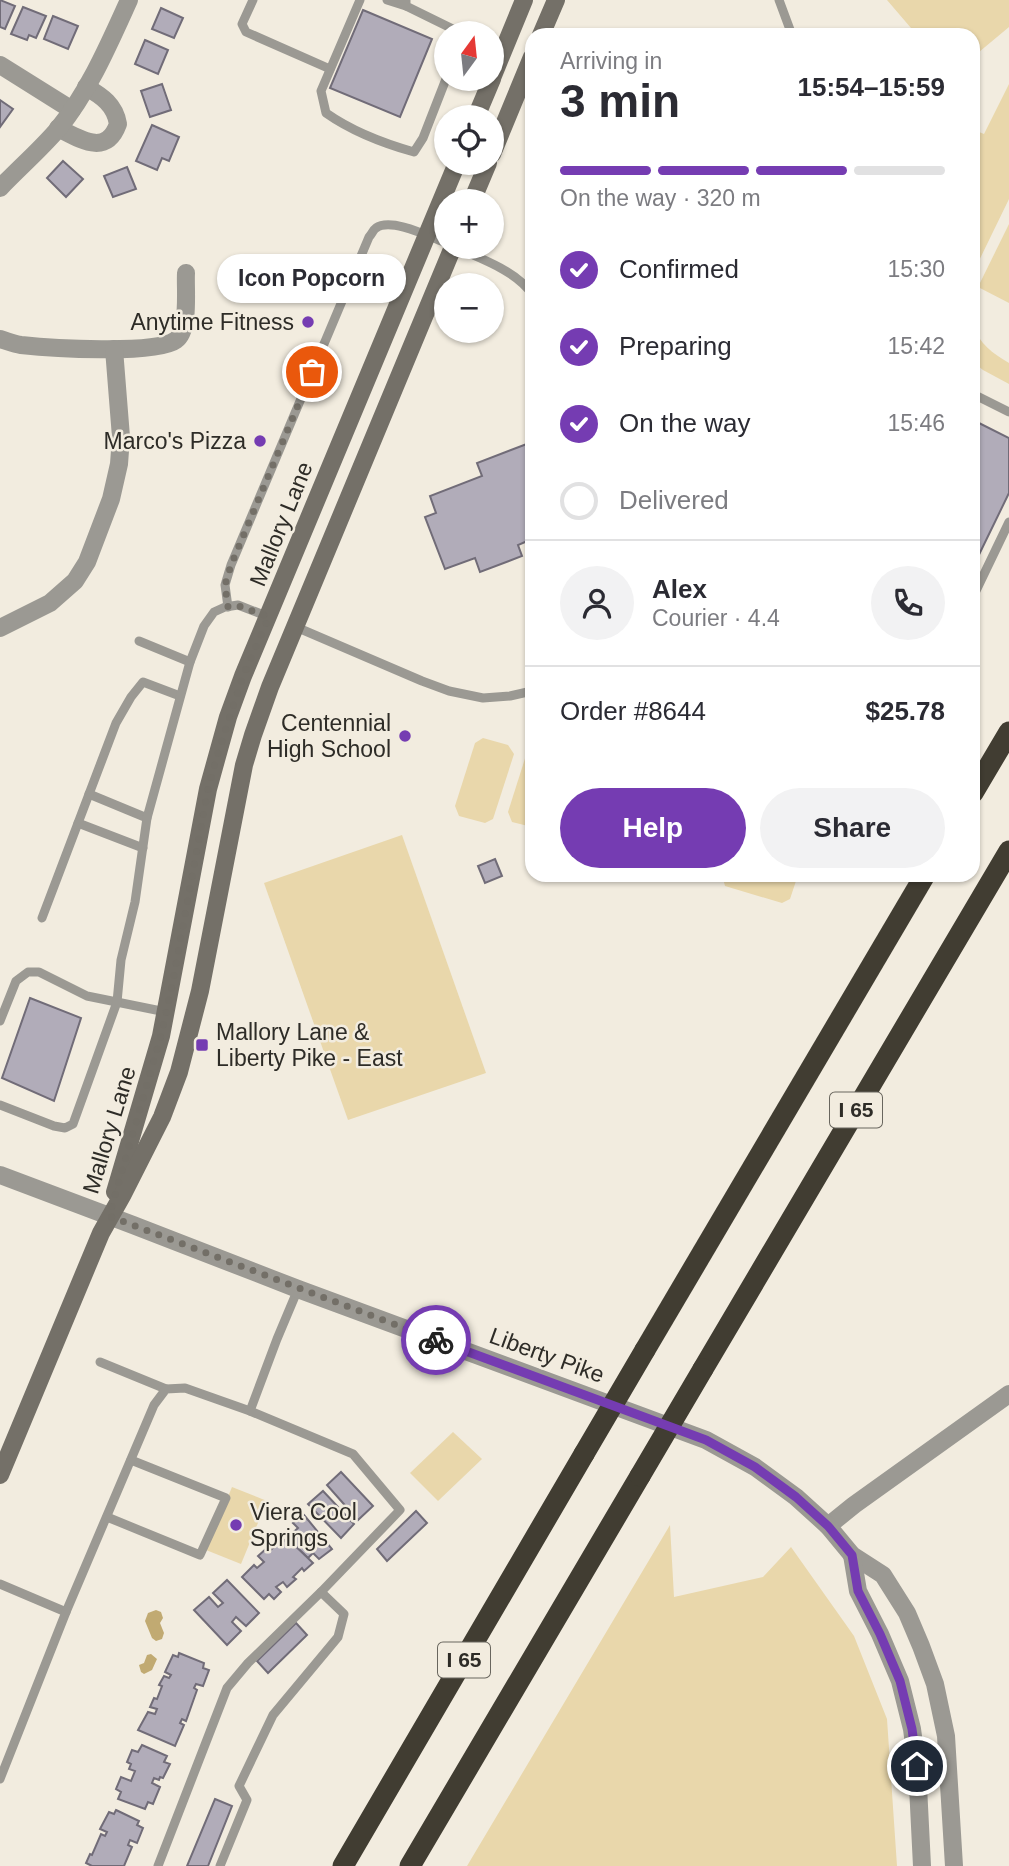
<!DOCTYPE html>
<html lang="en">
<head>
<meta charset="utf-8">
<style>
  body { margin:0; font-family:Helvetica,sans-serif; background:#f2f2f3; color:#2b2b33; height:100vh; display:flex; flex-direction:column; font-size:26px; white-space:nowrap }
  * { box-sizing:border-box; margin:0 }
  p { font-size:23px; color:#7c7c81 }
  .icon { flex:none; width:38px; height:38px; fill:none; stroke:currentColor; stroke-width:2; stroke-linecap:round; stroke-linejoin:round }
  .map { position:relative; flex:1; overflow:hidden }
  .panel { position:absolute; left:525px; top:28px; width:455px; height:854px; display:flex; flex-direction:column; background:#fff; border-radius:21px; box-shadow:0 2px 5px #0004 }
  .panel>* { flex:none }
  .needle { width:46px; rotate:15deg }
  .fabs { position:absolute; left:434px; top:21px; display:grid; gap:14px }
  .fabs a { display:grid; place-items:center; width:70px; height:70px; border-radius:50%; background:#fff; box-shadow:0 2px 5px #0004; font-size:35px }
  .pin { position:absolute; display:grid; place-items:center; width:60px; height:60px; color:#fff; margin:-30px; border:4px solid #fff; border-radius:50%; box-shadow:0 2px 7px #0007 }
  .courier { position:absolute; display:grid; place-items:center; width:70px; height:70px; margin:-35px; border:5px solid #753cb2; border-radius:50%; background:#fff; color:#222; box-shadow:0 2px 9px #0007 }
  .bubble { position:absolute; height:49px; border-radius:24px; background:#fff; box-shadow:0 2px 5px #0004; font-size:23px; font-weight:600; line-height:49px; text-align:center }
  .head em { font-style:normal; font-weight:600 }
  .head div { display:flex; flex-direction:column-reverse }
  .head { display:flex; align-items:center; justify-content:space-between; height:119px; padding:0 35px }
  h1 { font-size:46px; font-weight:600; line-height:52px }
  .bar { display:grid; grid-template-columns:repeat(4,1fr); gap:10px 7px; align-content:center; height:84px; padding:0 35px }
  .bar i { height:9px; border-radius:5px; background:#e1e1e2 }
  .bar .active { background:#753cb2 }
  .bar p { grid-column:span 4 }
  .line { display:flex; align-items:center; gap:18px; padding:0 35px; border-top:2px solid #e1e1e2 }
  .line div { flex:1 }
  .round { display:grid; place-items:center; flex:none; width:74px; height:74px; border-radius:37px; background:#f2f2f3 }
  ol { padding:0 35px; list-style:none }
  li { display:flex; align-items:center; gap:21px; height:77px }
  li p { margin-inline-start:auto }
  li .icon { padding:7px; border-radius:50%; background:#753cb2; color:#fff; stroke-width:4 }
  li:last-child { color:#7c7c81 }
  li i { width:38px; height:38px; border:4px solid #e1e1e2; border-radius:50% }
  .button { display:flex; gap:14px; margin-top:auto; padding:14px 35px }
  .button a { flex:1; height:80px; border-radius:42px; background:#753cb2; color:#fff; font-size:28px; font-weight:600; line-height:80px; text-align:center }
  .button a+a { background:#f2f2f3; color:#2b2b33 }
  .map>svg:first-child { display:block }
  .green { fill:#e9d7ab }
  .water { fill:#c1aa72 }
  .building { fill:#b1acb9; stroke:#716c78; stroke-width:2 }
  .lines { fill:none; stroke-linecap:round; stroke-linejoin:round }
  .service { stroke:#9b9993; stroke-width:9 }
  .minor { stroke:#9b9993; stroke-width:18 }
  .tertiary { stroke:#9b9993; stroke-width:18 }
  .secondary { stroke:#747068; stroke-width:18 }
  .motorway { stroke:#413d32; stroke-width:21 }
  .motorway-bridge { stroke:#413d32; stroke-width:21 }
  .done { stroke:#736f67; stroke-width:7; stroke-dasharray:0 12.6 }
  .route { stroke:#753cb2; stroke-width:9 }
  .poi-dot { fill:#753cb2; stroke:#f2ecdf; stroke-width:2.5 }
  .labels { text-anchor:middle; stroke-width:5; stroke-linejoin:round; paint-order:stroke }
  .shield { fill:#f2ecdf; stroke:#69665e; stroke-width:2 }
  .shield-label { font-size:21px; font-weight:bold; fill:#2e2c27 }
  .poi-label { font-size:23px; fill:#2e2c27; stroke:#f2ecdf; text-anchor:end }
  .street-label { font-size:23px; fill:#2e2c27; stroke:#f2ecdf }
</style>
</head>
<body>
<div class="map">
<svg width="1009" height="1866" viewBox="0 0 1009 1866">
  <rect width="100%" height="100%" fill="#f2ecdf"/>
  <g class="green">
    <polygon points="887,0 1009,0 1009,27 979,52 973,63 973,35 917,35"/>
    <polygon points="1009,84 1009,199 973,273 973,145 979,132 984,134"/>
    <polygon points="1009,224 1009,303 978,287"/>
    <path d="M973,326C980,344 992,353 1009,363V384L983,370L973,362Z"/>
    <polygon points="483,738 508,745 514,754 493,819 485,823 459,816 455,806 475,743"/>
    <polygon points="532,747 532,827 512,822 508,812 528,749"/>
    <polygon points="402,835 486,1073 348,1120 264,883"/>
    <polygon points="722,875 798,875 790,899 782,903 725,886"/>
    <polygon points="453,1432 482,1459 438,1501 410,1473"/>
    <polygon points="232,1487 267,1501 241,1564 206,1550"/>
    <polygon points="670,1525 674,1597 763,1577 791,1547 854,1636 887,1719 897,1866 467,1866"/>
  </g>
  <g class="water">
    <polygon points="156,1610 161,1612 163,1618 160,1623 164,1633 162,1639 156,1641 152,1638 145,1621 148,1613"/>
    <polygon points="151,1654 157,1659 152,1670 144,1674 141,1672 139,1665 144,1663 147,1655"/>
  </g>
  <g class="building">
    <polygon points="0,0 15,6 5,29 0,27"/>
    <polygon points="23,7 46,16 36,38 29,35 27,40 11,34"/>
    <polygon points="161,8 183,18 174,38 152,29"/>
    <polygon points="363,10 432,39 400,117 330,88"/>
    <polygon points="53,16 78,26 68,49 44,39"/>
    <polygon points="145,40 168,50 158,74 135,64"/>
    <polygon points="162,84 171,110 150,117 141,91"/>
    <polygon points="0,100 13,109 0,127"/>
    <polygon points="152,125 179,137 169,161 162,158 157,170 136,161"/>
    <polygon points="63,161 83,179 66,197 47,178"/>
    <polygon points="127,167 136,189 113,197 104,176"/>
    <polygon points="973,420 1009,438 1009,493 973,567"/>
    <polygon points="532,442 532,539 518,545 522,556 480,572 475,558 445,569 425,517 436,513 430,496 482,476 477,463"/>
    <polygon points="495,859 502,876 485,883 478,866"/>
    <polygon points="30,998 81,1018 54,1101 2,1078"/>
    <polygon points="341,1472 373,1506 358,1520 327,1485"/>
    <polygon points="323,1491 354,1524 341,1538 308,1504"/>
    <polygon points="416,1511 427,1523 387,1561 377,1549"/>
    <polygon points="304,1515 332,1549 319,1559 313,1553 308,1558 287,1538 298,1528 293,1523"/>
    <polygon points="280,1537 284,1541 287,1538 313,1563 304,1571 302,1568 293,1577 296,1579 287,1587 283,1582 276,1587 281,1592 274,1599 269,1594 264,1599 242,1577 254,1565 257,1568 264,1562 258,1556 267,1548 269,1551 278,1544 276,1541"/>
    <polygon points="227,1580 259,1613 246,1626 236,1617 232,1622 241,1631 227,1645 194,1610 209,1597 218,1607 223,1603 213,1593"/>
    <polygon points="296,1623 307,1635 268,1673 257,1661"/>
    <polygon points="179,1653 204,1663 203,1668 209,1670 203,1686 196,1684 194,1688 197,1690 186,1721 182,1719 180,1723 184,1725 175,1746 138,1730 148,1712 155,1714 157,1709 150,1707 154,1698 157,1699 162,1686 159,1685 164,1676 169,1678 171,1675 165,1672 173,1655 178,1657"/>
    <polygon points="142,1745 167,1756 164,1762 170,1764 163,1778 160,1777 159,1780 154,1778 152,1783 160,1787 153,1804 148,1802 145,1809 118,1799 121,1792 116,1789 121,1777 131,1781 135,1771 129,1769 131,1764 127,1762 132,1750 138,1752"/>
    <polygon points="215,1799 232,1806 208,1866 187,1866"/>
    <polygon points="116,1810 139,1821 137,1825 143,1828 137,1843 130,1840 128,1845 132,1847 124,1866 92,1866 86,1863 90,1854 92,1855 101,1834 105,1836 107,1832 100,1829 109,1812 114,1814"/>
  </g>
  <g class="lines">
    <g class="service">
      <polyline points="253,0 242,24 246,32 330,69"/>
      <path d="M360,0L321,91L326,113C353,132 382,143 414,152L423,138L446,79"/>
      <polyline points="387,0 406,6"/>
      <polyline points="406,0 406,6 461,33"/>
      <polyline points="779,0 792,35"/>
      <path d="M455,247C481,259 515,270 532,294"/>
      <polyline points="973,394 1009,412"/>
      <polyline points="973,597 1009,522"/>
      <path d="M228,607L225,585L231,565L369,237C372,234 373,230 376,228C391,217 430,237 446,243"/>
      <polyline points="296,627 422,681 449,691 483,698 510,696 532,691"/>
      <polyline points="139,641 190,662"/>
      <polyline points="89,794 147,818"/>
      <polyline points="78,823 143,848"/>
      <polyline points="42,918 116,723 131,697 143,682 180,696"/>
      <polyline points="0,1021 16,981 28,972 39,972 87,996 166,1012"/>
      <polyline points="0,1105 54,1126 65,1128 73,1124 117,1002 121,960 135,902 147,818 190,662 204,626 214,612 225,607 238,605 269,617"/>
      <polyline points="100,1362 166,1389"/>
      <polyline points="250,1411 277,1339 298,1289"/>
      <polyline points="107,1517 200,1555 226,1498 131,1460"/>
      <polyline points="0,1584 66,1612"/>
      <polyline points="0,1779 66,1612 154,1405 166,1389 185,1388 250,1411 353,1454 400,1510 321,1592 248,1663 227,1688 158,1866"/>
      <polyline points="220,1866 247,1800 239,1786 273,1715 338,1637 344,1614 321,1592"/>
    </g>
    <g class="minor">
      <polyline points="0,65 72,110"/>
      <path d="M58,128C80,139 106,157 118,124C115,105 102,96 86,87"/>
      <path d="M0,188C19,168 40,150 58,129C89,91 109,44 129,0"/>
      <path d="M0,339C7,341 14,344 21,345C48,348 156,355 176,340C190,330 185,289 186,273"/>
      <polyline points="0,628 50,603 75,581 87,562 111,499 119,464 121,437 114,349"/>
      <polyline points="828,1526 854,1505 1009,1394"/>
    </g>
    <g class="tertiary">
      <polyline points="0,1175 133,1225 298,1289 706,1440 755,1467 796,1497 828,1526 852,1555 883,1575 907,1613 921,1646 935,1684 946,1736 954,1866"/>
      <polyline points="852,1555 858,1591 880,1634 900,1681 912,1729 917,1766 922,1866"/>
    </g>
    <g class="secondary">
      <polyline points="541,35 556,0"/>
      <polyline points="492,78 524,0"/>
      <polyline points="476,117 492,79"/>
      <polyline points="492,154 532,57"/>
      <polyline points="472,201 488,163"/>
      <polyline points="115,1192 161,1036 208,789 228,717 243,676 457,163"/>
      <polyline points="0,1475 101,1233 123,1194 162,1117 179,1072 200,991 244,765 253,735 270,687 453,247"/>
    </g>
    <g class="motorway">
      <polyline points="973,793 1009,732"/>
      <polyline points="645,1350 925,875"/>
      <polyline points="703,1369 1009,851"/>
      <polyline points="343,1866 584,1454"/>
      <polyline points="410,1866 640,1476"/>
    </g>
    <g class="motorway-bridge">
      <polyline points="584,1454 645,1350"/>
      <polyline points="640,1476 703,1369"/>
    </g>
  </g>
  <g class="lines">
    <polyline class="done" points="312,372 231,565 225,585 228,607 239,606 269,617 243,676 217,756 208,789 172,986 161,1036 109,1216 436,1340"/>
    <polyline class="route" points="436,1340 706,1440 755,1467 796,1497 828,1526 852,1555 858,1591 880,1634 900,1681 912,1729 917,1766"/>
  </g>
  <g class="poi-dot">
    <circle cx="308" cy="322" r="7"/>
    <circle cx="260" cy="441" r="7"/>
    <circle cx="405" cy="736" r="7"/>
    <rect x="195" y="1038" width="14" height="14" rx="3.5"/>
    <circle cx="236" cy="1525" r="7"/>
  </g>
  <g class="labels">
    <g class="shield">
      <rect x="830" y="1092.5" width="52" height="35" rx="5"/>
      <rect x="438" y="1642.5" width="52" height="35" rx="5"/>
    </g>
    <g class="shield-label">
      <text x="856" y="1117">I 65</text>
      <text x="464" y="1667">I 65</text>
    </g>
    <g class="poi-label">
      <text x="294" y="330">Anytime Fitness</text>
      <text x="246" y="449">Marco's Pizza</text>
      <text x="391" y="731">Centennial<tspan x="391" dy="26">High School</tspan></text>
      <text x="216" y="1040" text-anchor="start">Mallory Lane &amp;<tspan x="216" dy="26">Liberty Pike - East</tspan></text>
      <text x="250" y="1520" text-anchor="start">Viera Cool<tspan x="250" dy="26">Springs</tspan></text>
    </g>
    <g class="street-label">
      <text transform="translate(281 524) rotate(-68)" y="8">Mallory Lane</text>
      <text transform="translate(109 1130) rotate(-73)" y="8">Mallory Lane</text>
      <text transform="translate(547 1355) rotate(20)" y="8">Liberty Pike</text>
    </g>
  </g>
</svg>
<div class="fabs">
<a><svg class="needle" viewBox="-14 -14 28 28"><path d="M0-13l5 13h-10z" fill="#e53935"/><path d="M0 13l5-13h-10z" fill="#7c7c81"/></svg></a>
<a><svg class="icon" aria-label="locate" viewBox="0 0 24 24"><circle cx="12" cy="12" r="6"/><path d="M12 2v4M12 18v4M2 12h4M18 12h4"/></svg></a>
<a>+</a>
<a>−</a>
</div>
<div class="pin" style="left:312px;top:372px;background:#ea580c"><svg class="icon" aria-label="bag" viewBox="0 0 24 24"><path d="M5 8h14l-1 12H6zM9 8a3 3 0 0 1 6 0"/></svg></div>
<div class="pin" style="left:917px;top:1766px;background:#1f2937"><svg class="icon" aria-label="home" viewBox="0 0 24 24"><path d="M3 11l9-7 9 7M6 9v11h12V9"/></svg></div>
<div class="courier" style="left:436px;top:1340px"><svg class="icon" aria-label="bike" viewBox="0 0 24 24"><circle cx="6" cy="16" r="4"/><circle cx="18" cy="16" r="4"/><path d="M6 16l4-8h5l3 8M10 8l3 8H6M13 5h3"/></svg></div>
<div class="bubble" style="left:217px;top:254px;width:189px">Icon Popcorn</div>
<section class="panel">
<div class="head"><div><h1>3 min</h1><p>Arriving in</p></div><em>15:54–15:59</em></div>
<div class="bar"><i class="active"></i><i class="active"></i><i class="active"></i><i></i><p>On the way · 320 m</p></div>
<ol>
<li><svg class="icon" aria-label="check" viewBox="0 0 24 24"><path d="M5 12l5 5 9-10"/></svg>Confirmed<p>15:30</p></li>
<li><svg class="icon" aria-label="check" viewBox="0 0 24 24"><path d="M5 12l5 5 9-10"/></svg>Preparing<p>15:42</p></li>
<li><svg class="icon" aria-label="check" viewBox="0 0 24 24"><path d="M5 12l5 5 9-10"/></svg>On the way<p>15:46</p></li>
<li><i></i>Delivered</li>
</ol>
<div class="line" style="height:126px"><a class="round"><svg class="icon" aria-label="person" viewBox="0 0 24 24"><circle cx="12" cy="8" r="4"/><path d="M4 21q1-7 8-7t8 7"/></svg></a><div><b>Alex</b><p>Courier · 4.4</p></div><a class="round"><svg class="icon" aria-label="phone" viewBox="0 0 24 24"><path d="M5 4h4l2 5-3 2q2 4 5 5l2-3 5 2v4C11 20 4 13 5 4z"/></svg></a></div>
<div class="line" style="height:91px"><div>Order #8644</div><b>$25.78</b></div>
<div class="button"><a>Help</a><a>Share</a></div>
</section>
</div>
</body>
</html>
